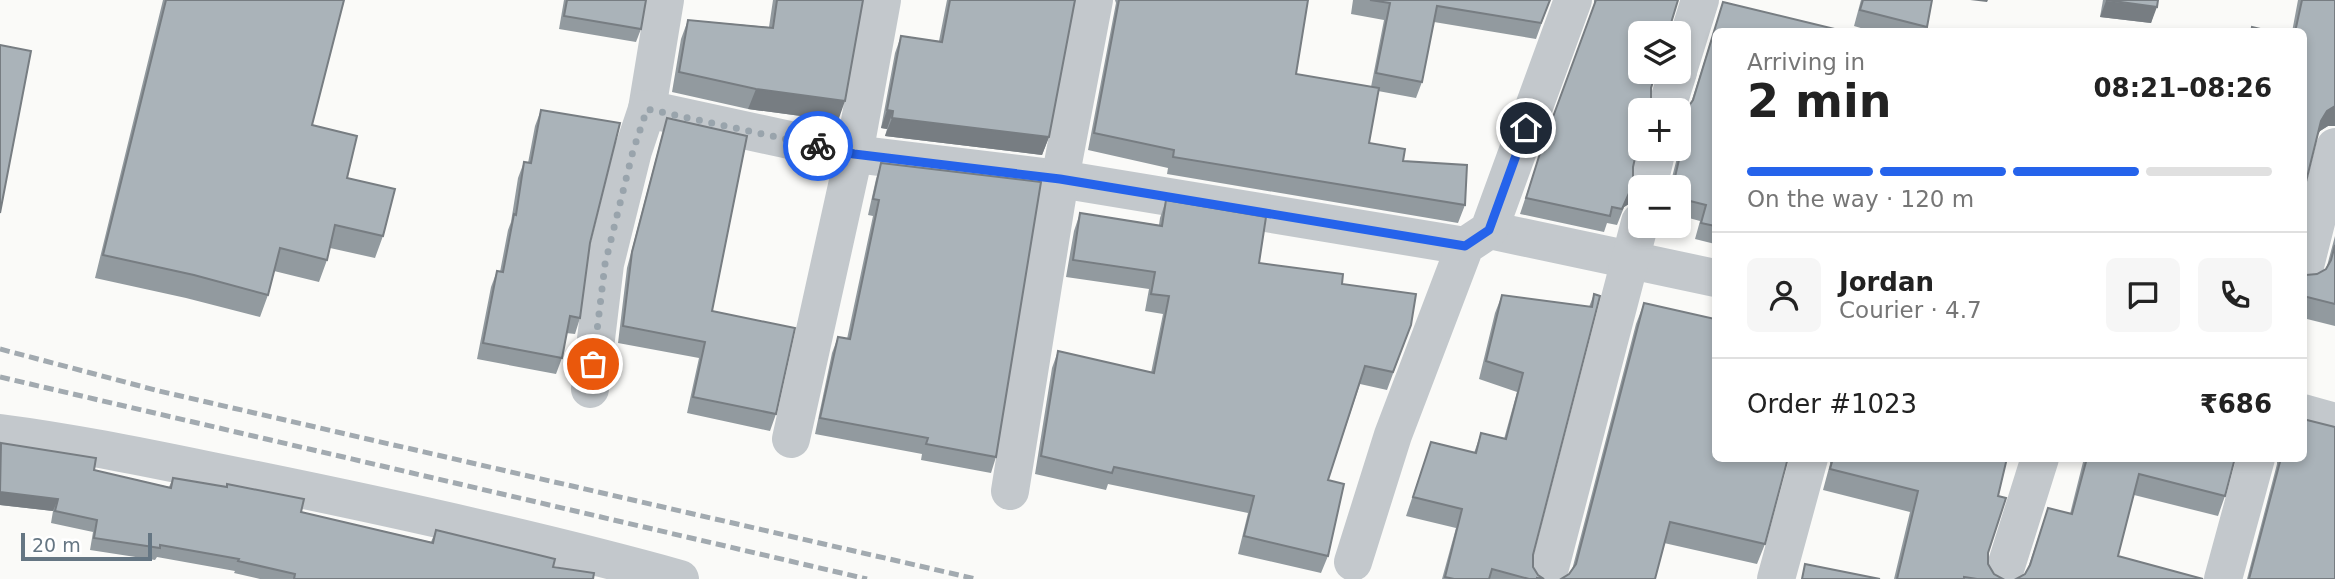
<!DOCTYPE html>
<html lang="en">
<head>
<meta charset="utf-8">
<style>
  body { margin:0; font-family:"DejaVu Sans",sans-serif; background:#f6f6f6; color:#222; height:100vh; display:flex; flex-direction:column; font-size:26px; white-space:nowrap }
  * { box-sizing:border-box; margin:0 }
  p { font-size:23px; color:#767676 }
  .icon { flex:none; width:38px; height:38px; fill:none; stroke:currentColor; stroke-width:2; stroke-linecap:round; stroke-linejoin:round }
  .map { position:relative; flex:1; overflow:hidden }
  .drawer { position:absolute; left:1712px; top:28px; width:595px; height:434px; display:flex; flex-direction:column; background:#fff; border-radius:10px; box-shadow:0 4px 10px #0003 }
  .drawer>* { flex:none }
  .fabs { position:absolute; left:1628px; top:21px; display:grid; gap:14px }
  .fabs a { display:grid; place-items:center; width:63px; height:63px; border-radius:10px; background:#fff; box-shadow:0 4px 10px #0003; font-size:35px }
  .scale { position:absolute; left:21px; bottom:18px; width:131px; box-sizing:border-box; padding-left:7px; border:4px solid #657683; border-top:0; font-size:19px; line-height:24px; white-space:nowrap; color:#657683; -webkit-text-stroke:5px #fff; paint-order:stroke }
  .pin { position:absolute; display:grid; place-items:center; width:60px; height:60px; color:#fff; margin:-30px; border:4px solid #fff; border-radius:50%; box-shadow:0 2px 7px #0007 }
  .courier { position:absolute; display:grid; place-items:center; width:70px; height:70px; margin:-35px; border:5px solid #2563eb; border-radius:50%; background:#fff; color:#222; box-shadow:0 2px 9px #0007 }
  .overview em { font-style:normal; font-weight:700 }
  .overview div { display:flex; flex-direction:column-reverse }
  .overview { display:flex; align-items:center; justify-content:space-between; height:119px; padding:0 35px }
  h1 { font-size:46px; font-weight:700; line-height:52px }
  .bar { display:grid; grid-template-columns:repeat(4,1fr); gap:10px 7px; align-content:center; height:84px; padding:0 35px }
  .bar i { height:9px; border-radius:5px; background:#e0e0e0 }
  .bar .on { background:#2563eb }
  .bar p { grid-column:span 4 }
  .line { display:flex; align-items:center; gap:18px; padding:0 35px; border-top:2px solid #e0e0e0 }
  .line div { flex:1 }
  .round { display:grid; place-items:center; flex:none; width:74px; height:74px; border-radius:10px; background:#f6f6f6 }
  .map>svg:first-child { display:block }
  .lines { fill:none; stroke-linecap:round; stroke-linejoin:round }
  .minor { stroke:#c3c8cc; stroke-width:38 }
  .rail { stroke:#a2aab0; stroke-width:5; stroke-dasharray:10 5; stroke-linecap:butt }
  .wall { fill:#929a9f }
  .shaded-wall { fill:#777d82 }
  .building { fill:#aab3b9; stroke:#777d82; stroke-width:2 }
  .done { stroke:#99a4ac; stroke-width:7; stroke-dasharray:0 12.6 }
  .route { stroke:#2563eb; stroke-width:9 }
</style>
</head>
<body>
<div class="map">
<svg width="2335" height="579" viewBox="0 0 2335 579">
  <rect width="100%" height="100%" fill="#fafaf8"/>
  <g class="lines">
    <g class="minor">
      <polyline points="1678,71 1700,0"/>
      <polyline points="647,109 665,0"/>
      <polyline points="1666,110 1678,72"/>
      <polyline points="1648,187 1657,149"/>
      <polyline points="1489,230 1715,278"/>
      <polyline points="2303,274 2335,147"/>
      <polyline points="590,389 605,264 633,151 647,109 854,154 1060,179 1465,246"/>
      <polyline points="2303,413 2335,422"/>
      <path d="M0,433C86,444 171,463 256,480C398,509 540,540 680,579"/>
      <polyline points="791,439 854,154 882,0"/>
      <polyline points="1010,491 1060,179 1094,0"/>
      <polyline points="1353,562 1393,435 1465,246 1489,230 1573,0"/>
      <polyline points="1547,579 1640,222"/>
      <polyline points="1776,579 1809,458"/>
      <polyline points="2002,579 2040,458"/>
      <polyline points="2223,579 2256,458"/>
    </g>
    <g class="rail">
      <polyline points="0,349 159,391 976,579"/>
      <polyline points="0,377 867,579"/>
    </g>
  </g>
  <g class="wall">
    <polygon points="163,0 344,0 312,125 383,236 375,258 330,248 327,260 319,282 274,271 268,295 260,317 186,298 95,278"/>
    <polygon points="564,0 646,0 641,29 636,42 559,29"/>
    <polygon points="773,0 863,0 838,121 748,109 672,92 681,39 688,20 769,27"/>
    <polygon points="947,0 1075,0 1049,137 1042,155 885,136 887,129 881,128 895,53 901,36 939,41"/>
    <polygon points="1115,0 1308,0 1296,74 1371,87 1384,20 1351,14 1353,0 1550,0 1536,39 1434,22 1422,82 1416,98 1378,91 1369,143 1403,161 1465,205 1458,223 1167,174 1168,168 1088,150 1116,3"/>
    <polygon points="1594,0 1678,0 1640,110 1633,167 1633,176 1638,186 1632,202 1624,207 1617,225 1607,223 1604,232 1520,214 1536,166 1541,150 1542,150 1594,7"/>
    <polygon points="1861,0 1932,0 1925,32 1874,32 1854,26"/>
    <polygon points="2103,0 2158,0 2151,23 2100,17"/>
    <polygon points="2298,0 2335,0 2328,126 2320,131 2318,134 2303,32 2292,32"/>
    <polygon points="1723,2 1715,32 1715,244 1695,239 1700,221 1678,215 1678,187 1670,185 1678,154 1678,114 1686,110 1691,103"/>
    <polygon points="541,110 590,243 580,318 575,334 566,333 562,358 556,374 477,359 491,287 497,271 500,272 508,230 511,222 518,178 524,162 528,163 535,126"/>
    <polygon points="667,118 712,311 776,414 770,431 687,413 699,358 618,343 627,268 662,135"/>
    <polygon points="881,163 996,457 991,473 921,460 922,454 815,434 832,353 838,337 847,339 873,216 868,215 876,179"/>
    <polygon points="1166,200 1259,263 1342,284 1411,325 1387,390 1360,384 1328,480 1328,556 1321,573 1238,554 1248,513 1108,484 1106,490 1035,474 1052,368 1058,351 1151,373 1163,314 1145,311 1149,289 1066,277 1074,231 1080,213 1159,225 1160,218"/>
    <polygon points="2335,236 2335,326 2303,318 2303,273 2306,275 2317,274 2326,269 2327,266"/>
    <polygon points="1594,294 1600,296 1533,555 1533,567 1538,575 1544,579 1442,579 1456,528 1406,516 1431,442 1474,453 1481,433 1504,439 1517,392 1479,379 1495,313 1502,295 1589,307"/>
    <polygon points="1644,303 1765,544 1757,564 1664,543 1569,574 1572,570 1636,324"/>
    <polygon points="1,443 94,470 169,487 173,478 226,487 227,484 301,512 431,542 436,530 593,579 260,579 234,573 235,571 157,557 155,560 90,550 93,532 51,523 53,511 0,505 0,445"/>
    <polygon points="1830,458 2007,458 1998,496 1988,553 1988,564 1994,574 2003,579 1894,579 1910,512 1823,490 1830,464"/>
    <polygon points="2084,458 2235,458 2225,496 2218,516 2134,495 2025,574 2028,568 2048,508 2070,514"/>
    <polygon points="2277,458 2303,458 2335,579 2247,579 2277,464"/>
  </g>
  <g class="shaded-wall">
    <polygon points="1970,0 1988,0 1987,2"/>
    <polygon points="2106,1 2157,7 2151,23 2100,17"/>
    <polygon points="756,89 845,101 838,121 748,109"/>
    <polygon points="2335,106 2335,126 2328,126 2320,131 2314,141 2321,121 2327,111"/>
    <polygon points="887,110 893,111 887,129 881,128"/>
    <polygon points="892,118 1049,137 1042,155 885,136"/>
    <polygon points="1638,186 1632,202 1624,207 1617,225 1630,191"/>
    <polygon points="0,492 58,499 53,511 0,505"/>
  </g>
  <g class="building">
    <polygon points="166,0 344,0 312,125 357,136 347,178 395,189 383,236 335,225 327,260 280,248 268,295 194,275 103,255"/>
    <polygon points="567,0 646,0 641,29 564,16"/>
    <polygon points="777,0 863,0 845,101 756,89 679,72 688,20 773,28"/>
    <polygon points="950,0 1075,0 1049,137 892,118 893,111 887,110 901,36 942,42"/>
    <polygon points="1119,0 1308,0 1296,74 1379,88 1369,143 1405,149 1403,161 1467,165 1465,205 1173,157 1174,150 1094,133"/>
    <polygon points="1370,0 1550,0 1541,23 1437,6 1422,82 1376,73 1390,3"/>
    <polygon points="1596,0 1678,0 1668,33 1640,33 1640,72 1656,72 1651,88 1651,99 1655,108 1658,110 1640,110 1640,136 1633,167 1633,176 1638,186 1630,191 1622,209 1612,207 1610,216 1526,198 1541,150 1544,151 1550,125"/>
    <polygon points="1863,0 1932,0 1927,27 1860,10"/>
    <polygon points="2106,0 2158,0 2157,7"/>
    <polygon points="2302,0 2335,0 2335,106 2327,111 2321,121 2303,194 2303,32 2295,32"/>
    <polygon points="1723,2 1847,32 1715,32 1715,226 1701,223 1706,205 1678,198 1678,187 1667,187 1670,185 1675,177 1684,138 1684,126 1678,119 1678,114 1686,110 1693,100"/>
    <polygon points="2252,27 2273,32 2251,32"/>
    <polygon points="0,45 31,51 0,213"/>
    <polygon points="541,110 620,123 590,243 580,318 570,316 562,358 483,343 497,271 503,272 514,214 516,215 524,162 531,163"/>
    <polygon points="667,118 747,136 712,311 795,328 776,414 693,397 705,342 623,326 632,252"/>
    <polygon points="881,163 1041,182 996,457 926,444 928,438 820,418 838,337 850,339 879,200 873,199"/>
    <polygon points="1166,200 1266,217 1259,263 1343,274 1342,284 1416,294 1411,325 1393,372 1365,366 1328,480 1344,484 1328,556 1244,536 1254,496 1114,467 1112,473 1041,456 1058,351 1154,373 1169,296 1151,294 1155,272 1073,260 1080,213 1162,226"/>
    <polygon points="2335,245 2335,304 2303,296 2303,273 2306,275 2317,274 2326,269 2331,260"/>
    <polygon points="1594,294 1600,296 1533,555 1533,567 1538,575 1544,579 1537,578 1537,579 1529,579 1492,569 1489,579 1454,579 1445,577 1462,509 1413,497 1431,442 1476,453 1481,433 1506,439 1523,373 1486,361 1502,295 1592,307"/>
    <polygon points="1644,303 1715,319 1715,458 1788,458 1765,544 1670,522 1655,579 1561,579 1569,574 1576,564"/>
    <polygon points="2303,419 2335,427 2335,579 2249,579 2281,458 2303,458"/>
    <polygon points="1,443 96,458 94,470 171,488 173,478 227,487 227,484 304,499 301,512 433,543 436,530 555,559 553,567 594,573 593,579 294,579 295,574 238,561 239,559 160,545 160,548 94,538 97,520 55,511 58,499 0,492"/>
    <polygon points="1833,458 2007,458 1998,496 2006,498 1988,553 1988,564 1994,574 2003,579 1977,579 1964,577 1964,579 1897,579 1918,491 1830,469"/>
    <polygon points="2087,458 2235,458 2225,496 2139,474 2118,556 2203,579 2016,579 2025,574 2030,565 2048,508 2072,514"/>
    <polygon points="1805,564 1880,579 1802,579"/>
  </g>
  <g class="lines">
    <polyline class="done" points="593,364 605,264 633,151 647,109 818,146"/>
    <polyline class="route" points="818,146 854,154 1060,179 1465,246 1489,230 1526,128"/>
  </g>
</svg>
<div class="fabs">
<a><svg class="icon" aria-label="layers" viewBox="0 0 24 24"><path d="M12 4l9 5-9 5-9-5zM3 14l9 5 9-5"/></svg></a>
<a>+</a>
<a>−</a>
</div>
<div class="scale">20 m</div>
<div class="pin" style="left:593px;top:364px;background:#ea580c"><svg class="icon" aria-label="bag" viewBox="0 0 24 24"><path d="M5 8h14l-1 12H6zM9 8a3 3 0 0 1 6 0"/></svg></div>
<div class="pin" style="left:1526px;top:128px;background:#1f2937"><svg class="icon" aria-label="home" viewBox="0 0 24 24"><path d="M3 11l9-7 9 7M6 9v11h12V9"/></svg></div>
<div class="courier" style="left:818px;top:146px"><svg class="icon" aria-label="bike" viewBox="0 0 24 24"><circle cx="6" cy="16" r="4"/><circle cx="18" cy="16" r="4"/><path d="M6 16l4-8h5l3 8M10 8l3 8H6M13 5h3"/></svg></div>
<section class="drawer">
<div class="overview"><div><h1>2 min</h1><p>Arriving in</p></div><em>08:21–08:26</em></div>
<div class="bar"><i class="on"></i><i class="on"></i><i class="on"></i><i></i><p>On the way · 120 m</p></div>
<div class="line" style="height:126px"><a class="round"><svg class="icon" aria-label="person" viewBox="0 0 24 24"><circle cx="12" cy="8" r="4"/><path d="M4 21q1-7 8-7t8 7"/></svg></a><div><b>Jordan</b><p>Courier · 4.7</p></div><a class="round"><svg class="icon" aria-label="chat" viewBox="0 0 24 24"><path d="M4 5h16v11H9l-5 4z"/></svg></a><a class="round"><svg class="icon" aria-label="phone" viewBox="0 0 24 24"><path d="M5 4h4l2 5-3 2q2 4 5 5l2-3 5 2v4C11 20 4 13 5 4z"/></svg></a></div>
<div class="line" style="height:91px"><div>Order #1023</div><b>₹686</b></div>
</section>
</div>
</body>
</html>
